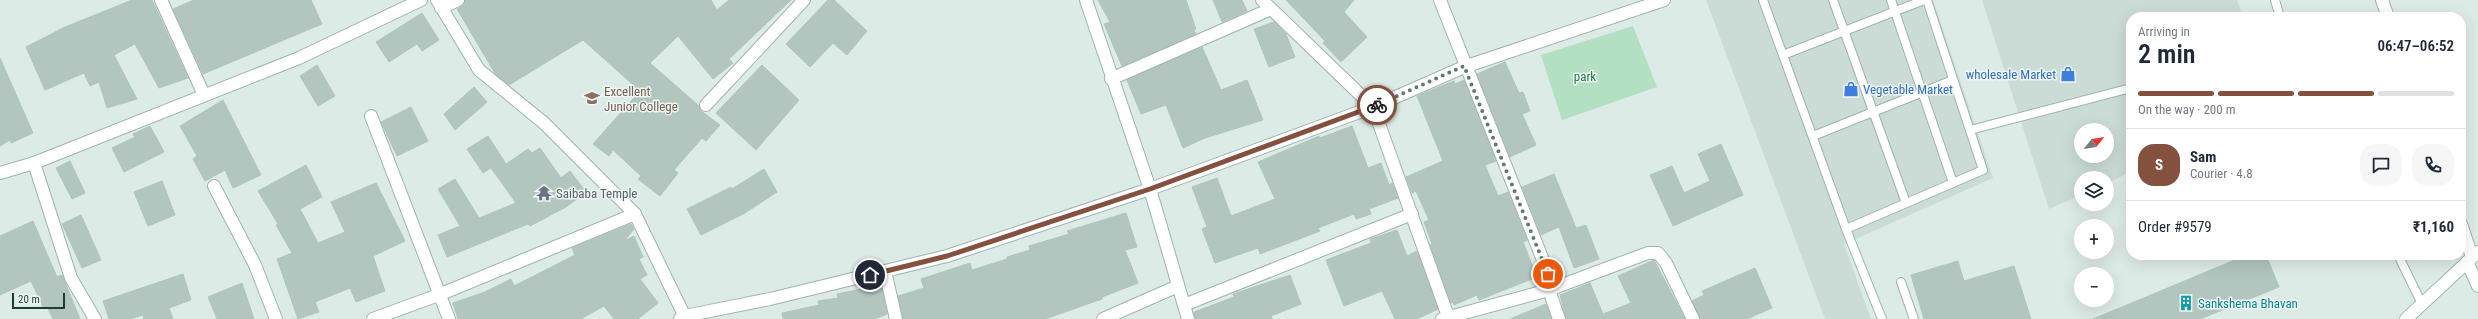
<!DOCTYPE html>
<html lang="en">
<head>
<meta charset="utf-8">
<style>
  body { margin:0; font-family:"Roboto Condensed",sans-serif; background:#f6f6f7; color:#1f2937; height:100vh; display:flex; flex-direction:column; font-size:15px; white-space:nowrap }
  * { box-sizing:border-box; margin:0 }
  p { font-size:13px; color:#747a83 }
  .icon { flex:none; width:22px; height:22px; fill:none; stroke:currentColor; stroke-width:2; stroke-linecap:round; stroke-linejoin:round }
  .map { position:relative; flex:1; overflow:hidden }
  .panel { position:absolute; left:2126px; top:12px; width:340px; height:248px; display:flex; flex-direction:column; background:#fff; border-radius:16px; box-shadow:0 4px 16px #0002 }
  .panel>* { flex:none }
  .needle { width:26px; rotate:60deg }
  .fabs { position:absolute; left:2074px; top:123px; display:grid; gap:8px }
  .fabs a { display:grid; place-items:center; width:40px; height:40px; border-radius:50%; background:#fff; box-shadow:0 4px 16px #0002; font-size:20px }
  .scale { position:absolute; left:12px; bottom:10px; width:53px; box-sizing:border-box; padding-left:4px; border:2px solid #1d3c36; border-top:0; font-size:11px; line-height:14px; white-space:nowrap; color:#1d3c36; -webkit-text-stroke:3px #edf7f3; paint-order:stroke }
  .pin { position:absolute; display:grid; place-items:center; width:34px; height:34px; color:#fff; margin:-17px; border:2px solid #fff; border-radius:50%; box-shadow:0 1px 4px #0007 }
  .courier { position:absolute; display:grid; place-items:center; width:40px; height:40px; margin:-20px; border:3px solid #84513e; border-radius:50%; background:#fff; color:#222; box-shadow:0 1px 5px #0007 }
  .summary em { font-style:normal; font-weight:600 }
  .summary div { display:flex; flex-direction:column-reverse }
  .summary { display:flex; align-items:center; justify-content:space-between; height:68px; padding:0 12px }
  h1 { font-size:26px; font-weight:600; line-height:30px }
  .bar { display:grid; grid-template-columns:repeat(4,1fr); gap:6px 4px; align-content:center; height:48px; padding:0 12px }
  .bar i { height:5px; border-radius:3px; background:#e0e1e3 }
  .bar .active { background:#84513e }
  .bar p { grid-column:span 4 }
  .line { display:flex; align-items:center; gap:10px; padding:0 12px; border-top:1px solid #e0e1e3 }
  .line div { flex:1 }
  .round { display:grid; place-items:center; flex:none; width:42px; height:42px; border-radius:16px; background:#f6f6f7 }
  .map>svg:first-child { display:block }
  .built { fill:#cbdbd5; fill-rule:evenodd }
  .green { fill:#b3dfc2 }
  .building { fill:#b2c6bf; stroke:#afc5bd }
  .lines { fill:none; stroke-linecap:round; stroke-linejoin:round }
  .lane-casing { stroke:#a0b3ae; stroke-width:10 }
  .street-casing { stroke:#a0b3ae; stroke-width:14 }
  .secondary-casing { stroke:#9bb8af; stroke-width:14 }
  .lane { stroke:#fff; stroke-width:8 }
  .street { stroke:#fff; stroke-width:12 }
  .secondary { stroke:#fff; stroke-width:12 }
  .done { stroke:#607974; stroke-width:4; stroke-dasharray:0 7.2 }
  .route { stroke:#84513e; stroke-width:5 }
  .labels { text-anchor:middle; stroke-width:3; stroke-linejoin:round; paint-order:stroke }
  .shop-label { font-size:13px; fill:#366cbe; stroke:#edf7f3; text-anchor:end }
  .park-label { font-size:13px; fill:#237749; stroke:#edf7f3 }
  .education-label { font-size:13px; fill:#785e54; stroke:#edf7f3; text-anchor:start }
  .worship-label { font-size:13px; fill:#5b616d; stroke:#edf7f3; text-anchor:start }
  .culture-label { font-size:13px; fill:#0d838f; stroke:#edf7f3; text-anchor:start }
</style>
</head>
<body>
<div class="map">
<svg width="2478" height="319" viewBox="0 0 2478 319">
  <rect width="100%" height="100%" fill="#ddebe6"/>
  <g class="built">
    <polygon points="1706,0 1933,0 1993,178 1844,244 1871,319 1825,319"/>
    <path d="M1982,0H2237L2243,17H2131V172L2107,183V178H2081V195L2049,209ZM2081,130H2107V156H2081Z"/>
  </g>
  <polygon class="green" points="1633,26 1657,87 1562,120 1541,55"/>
  <g class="building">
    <polygon points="132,0 152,0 188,78 159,88 135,44 114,55 137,99 107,108 99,82 90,86 84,73 45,90 26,47 65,27"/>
    <polygon points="194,0 311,0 322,24 203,74 173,9"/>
    <polygon points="465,0 711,0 717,10 729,0 791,0 729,59 733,63 713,79 678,36 650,63 699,106 701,111 720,125 706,141 702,138 674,170 678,173 660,196 638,179 641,176 613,150 609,156 593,144 640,91 583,40 509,85 496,75 457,9 464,5"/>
    <polygon points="828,0 834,0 867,31 847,55 833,43 810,67 786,44"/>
    <polygon points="1098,0 1186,0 1196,29 1194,30 1196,34 1122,66 1104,24 1110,22"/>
    <polygon points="1213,0 1242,0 1247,11 1222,22"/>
    <polygon points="1286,0 1354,0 1344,12 1367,37 1341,62 1323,43 1325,41"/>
    <polygon points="422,13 439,40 422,51 417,44 389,62 376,42"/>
    <polygon points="1274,22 1286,34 1295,57 1269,67 1254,29"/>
    <polygon points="1202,47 1221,90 1247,80 1263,120 1205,138 1183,148 1166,105 1141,114 1127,80"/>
    <polygon points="0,58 33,133 11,143 10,140 0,146"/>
    <polygon points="1505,62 1519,93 1523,92 1530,111 1522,114 1536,145 1510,157 1477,74"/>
    <polygon points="317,65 335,96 318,106 300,76"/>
    <polygon points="762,65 799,100 756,150 716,113"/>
    <polygon points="1464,80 1496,161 1485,165 1498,196 1508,192 1527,240 1523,242 1537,277 1479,300 1477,295 1454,305 1453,302 1451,303 1430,245 1432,244 1424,222 1429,220 1416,191 1412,193 1406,177 1443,161 1417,96 1454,81 1455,84"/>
    <polygon points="474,87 487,102 455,130 444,114"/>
    <polygon points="223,100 261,175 233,188 225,170 205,181 193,159 197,156 180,126"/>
    <polygon points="411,107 428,141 397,156 381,122"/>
    <polygon points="150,126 164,152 124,172 112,148 135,137 133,134"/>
    <polygon points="1352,126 1368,168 1381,163 1389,185 1392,183 1398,198 1369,209 1371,214 1356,219 1354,214 1318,228 1320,231 1260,254 1258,248 1215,263 1202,229 1207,227 1192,187 1217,178 1231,216 1275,199 1258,162 1319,136 1320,138"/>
    <polygon points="488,136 506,164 528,149 532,153 540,148 561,178 570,171 586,192 566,207 530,226 528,224 447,257 438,235 460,226 438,189 455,179 479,218 516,203 491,168 483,173 467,149"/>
    <polygon points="1721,144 1743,195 1673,226 1650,175 1672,166 1684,193 1710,181 1698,154"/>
    <polygon points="70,161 85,193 72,199 56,168"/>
    <polygon points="306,165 322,197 300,209 318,243 345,232 331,202 376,183 405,241 373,256 385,291 356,302 350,288 315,302 319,312 298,319 277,259 292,253 276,225 278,224 258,191"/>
    <polygon points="764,169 777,192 745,213 701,235 687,209 731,187 732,189"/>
    <polygon points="1554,174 1576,228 1586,225 1599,259 1574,268 1559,227 1541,235 1522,187"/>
    <polygon points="162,181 175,215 148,226 134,192"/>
    <polygon points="1126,213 1137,247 1125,250 1138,283 1102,297 1102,299 1045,319 903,319 898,296 924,288 921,279 970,263 972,270 1007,259 1007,257 1030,250 1029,246 1069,234 1067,231"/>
    <polygon points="81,215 101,260 82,268 62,224"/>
    <polygon points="33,221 57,277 62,275 80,319 53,319 47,307 44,309 31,281 0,295 0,236"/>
    <polygon points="631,224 634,229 624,241 634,236 643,257 639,259 647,275 640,279 658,303 638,319 614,319 604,306 581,319 458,319 453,303 485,292 511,279 514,286 575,255 572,248"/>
    <polygon points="1397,230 1407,256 1417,251 1438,309 1417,319 1395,319 1382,291 1344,306 1326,260 1371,243 1370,239"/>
    <polygon points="2247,255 2266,255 2279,287 2200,319 2093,319"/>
    <polygon points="1654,260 1685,319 1566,319 1560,295 1590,283 1603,314 1631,303 1618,276"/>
    <polygon points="1958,261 1964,281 2014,266 2031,319 1924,319 1911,275"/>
    <polygon points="1755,268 1772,308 1747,319 1700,319 1692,301 1704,295 1702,291"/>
    <polygon points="183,274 191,300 169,308 173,319 144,319 143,315 130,319 109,319 103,301"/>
    <polygon points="1290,275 1301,304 1271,316 1272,319 1195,319 1194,312 1234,297 1233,294"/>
    <polygon points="242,283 254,319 217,319 208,297"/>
    <polygon points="881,285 887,314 875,319 783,319 782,313 819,305 818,301 838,298 837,294"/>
    <polygon points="1546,304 1551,319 1510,319"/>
  </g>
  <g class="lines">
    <defs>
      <g id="lane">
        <polyline points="1763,0 1846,229 1882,319"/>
        <polyline points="1833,0 1906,203"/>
        <polyline points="1891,0 1953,183"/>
        <polyline points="2275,0 2280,17"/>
        <polyline points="1783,55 1924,0"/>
        <polyline points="1970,130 2131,88"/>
        <polyline points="1813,136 1953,80"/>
        <polyline points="1846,229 1983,170 1927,0"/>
        <polyline points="2398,255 2422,304"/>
        <polyline points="1901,282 1914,319"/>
      </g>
      <g id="street">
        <polyline points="161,0 204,95"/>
        <polyline points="437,0 479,70 544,123 635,214 686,319"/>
        <polyline points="1086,0 1150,189 1188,319"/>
        <polyline points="1262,0 1373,107 1449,319"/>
        <polyline points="1440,0 1554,288 1549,290 1559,319"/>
        <polyline points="2382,0 2388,17"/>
        <polyline points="441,8 458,0"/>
        <polyline points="1111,79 1271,9"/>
        <polyline points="706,105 804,0"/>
        <polyline points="371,116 449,319"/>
        <polyline points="34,163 71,278 95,319"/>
        <polyline points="0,173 34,163 299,58 421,0"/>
        <polyline points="214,186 255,265 276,319"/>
        <polyline points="2461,224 2472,257"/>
        <polyline points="2467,262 2478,286"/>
        <polyline points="885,271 896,319"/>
        <polyline points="1554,288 1648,253 1658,253 1666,263 1693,319"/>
        <polyline points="1184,305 1412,214"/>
        <polyline points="373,319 441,294 635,214"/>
        <polyline points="680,319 685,316 770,299 947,256 1150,189 1373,107 1464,67 1664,0"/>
        <polyline points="1103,319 1178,286"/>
        <polyline points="1442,319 1549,290"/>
      </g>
      <polyline id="secondary" points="2406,319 2478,252"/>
    </defs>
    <use href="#lane" class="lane-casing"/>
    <use href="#street" class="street-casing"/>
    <use href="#secondary" class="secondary-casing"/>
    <use href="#lane" class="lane"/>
    <use href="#street" class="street"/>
    <use href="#secondary" class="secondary"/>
  </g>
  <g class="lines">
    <polyline class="done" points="1377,105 1464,66 1548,274"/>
    <polyline class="route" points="870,275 947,256 1150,189 1377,105"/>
  </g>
  <defs>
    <symbol id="shop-bare" viewBox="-9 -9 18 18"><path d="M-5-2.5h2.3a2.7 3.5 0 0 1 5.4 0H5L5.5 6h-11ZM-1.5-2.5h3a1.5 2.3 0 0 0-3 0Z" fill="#3f7fe0" stroke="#edf7f3" stroke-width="2.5" paint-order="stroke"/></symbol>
    <symbol id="university-bare" viewBox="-9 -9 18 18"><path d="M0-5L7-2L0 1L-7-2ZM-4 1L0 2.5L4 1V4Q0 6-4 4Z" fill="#8d6e63" stroke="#edf7f3" stroke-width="2.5" paint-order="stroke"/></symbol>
    <symbol id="temple-bare" viewBox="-9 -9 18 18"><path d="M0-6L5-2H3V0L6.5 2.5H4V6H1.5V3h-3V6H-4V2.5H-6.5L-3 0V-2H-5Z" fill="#6b7280" stroke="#edf7f3" stroke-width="2.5" paint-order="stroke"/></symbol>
    <symbol id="building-bare" viewBox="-9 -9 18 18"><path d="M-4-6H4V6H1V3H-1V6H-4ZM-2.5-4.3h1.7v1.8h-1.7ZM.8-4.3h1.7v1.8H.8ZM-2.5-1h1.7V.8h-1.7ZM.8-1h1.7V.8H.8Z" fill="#0f9aa8" stroke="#edf7f3" stroke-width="2.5" paint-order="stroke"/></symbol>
  </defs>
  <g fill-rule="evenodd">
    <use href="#shop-bare" x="2057" y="63" width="22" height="22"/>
    <use href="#shop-bare" x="1840" y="78" width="22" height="22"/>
    <use href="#university-bare" x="581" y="87" width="22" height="22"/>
    <use href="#temple-bare" x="533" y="182" width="22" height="22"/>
    <use href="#building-bare" x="2175" y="292" width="22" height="22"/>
  </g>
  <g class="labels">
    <g class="shop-label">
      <text x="2056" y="79">wholesale Market</text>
      <text x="1863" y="94" text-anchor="start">Vegetable Market</text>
    </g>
    <g class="park-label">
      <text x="1585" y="81">park</text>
    </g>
    <g class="education-label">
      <text x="604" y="96">Excellent<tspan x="604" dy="15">Junior College</tspan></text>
    </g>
    <g class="worship-label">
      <text x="556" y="198">Saibaba Temple</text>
    </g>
    <g class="culture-label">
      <text x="2198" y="308">Sankshema Bhavan</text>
    </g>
  </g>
</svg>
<div class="fabs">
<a><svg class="needle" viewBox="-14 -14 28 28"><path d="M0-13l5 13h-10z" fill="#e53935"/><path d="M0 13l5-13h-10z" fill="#747a83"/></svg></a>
<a><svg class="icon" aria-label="layers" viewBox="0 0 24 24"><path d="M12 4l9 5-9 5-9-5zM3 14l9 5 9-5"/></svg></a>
<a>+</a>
<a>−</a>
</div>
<div class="scale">20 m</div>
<div class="pin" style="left:1548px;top:274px;background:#ea580c"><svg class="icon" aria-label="bag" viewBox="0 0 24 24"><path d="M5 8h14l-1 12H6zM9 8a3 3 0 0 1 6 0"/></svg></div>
<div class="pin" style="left:870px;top:275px;background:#1f2937"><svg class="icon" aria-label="home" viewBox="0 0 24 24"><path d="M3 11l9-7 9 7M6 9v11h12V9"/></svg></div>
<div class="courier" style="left:1377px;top:105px"><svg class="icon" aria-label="bike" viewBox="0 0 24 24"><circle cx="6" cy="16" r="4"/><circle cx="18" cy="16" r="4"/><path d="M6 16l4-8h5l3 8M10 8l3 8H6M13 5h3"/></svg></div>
<section class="panel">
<div class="summary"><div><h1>2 min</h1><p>Arriving in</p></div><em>06:47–06:52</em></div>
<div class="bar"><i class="active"></i><i class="active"></i><i class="active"></i><i></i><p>On the way · 200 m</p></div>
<div class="line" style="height:72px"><b class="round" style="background:#84513e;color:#fff">S</b><div><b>Sam</b><p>Courier · 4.8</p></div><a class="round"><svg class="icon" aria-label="chat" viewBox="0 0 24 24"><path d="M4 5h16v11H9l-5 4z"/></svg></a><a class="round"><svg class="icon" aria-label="phone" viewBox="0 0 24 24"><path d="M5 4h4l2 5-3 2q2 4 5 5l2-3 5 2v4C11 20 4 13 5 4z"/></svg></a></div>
<div class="line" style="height:52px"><div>Order #9579</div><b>₹1,160</b></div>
</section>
</div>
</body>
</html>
